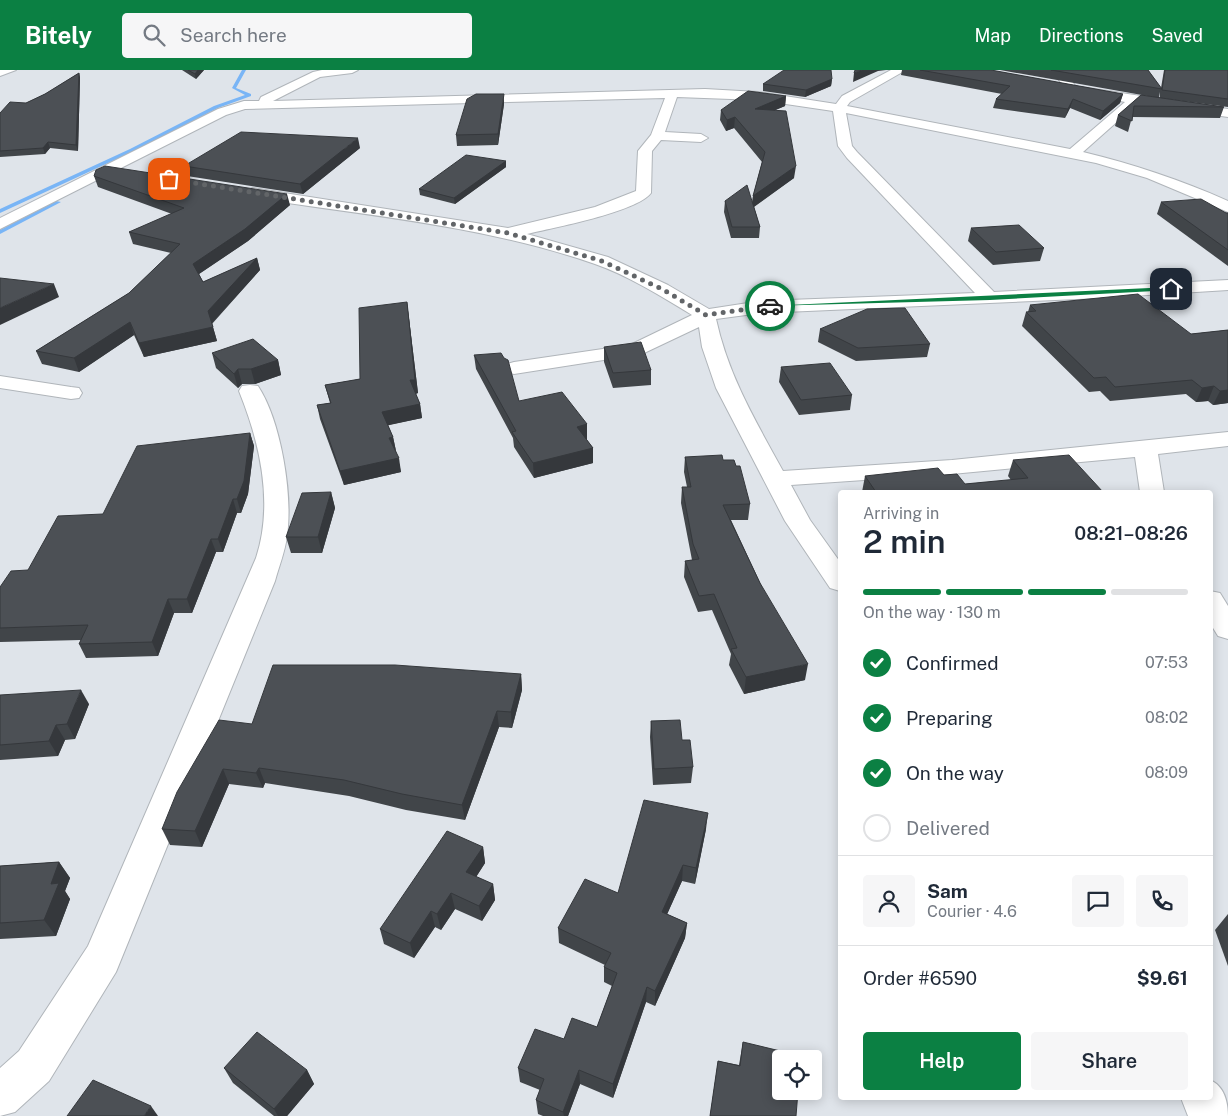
<!DOCTYPE html>
<html lang="en">
<head>
<meta charset="utf-8">
<style>
  body { margin:0; font-family:"Public Sans",sans-serif; background:#f6f6f7; color:#1f2937; height:100vh; display:flex; flex-direction:column; font-size:19px; white-space:nowrap }
  * { box-sizing:border-box; margin:0 }
  p { font-size:16px; color:#747a83 }
  .icon { flex:none; width:28px; height:28px; fill:none; stroke:currentColor; stroke-width:2; stroke-linecap:round; stroke-linejoin:round }
  .map { position:relative; flex:1; overflow:hidden }
  .side { position:absolute; left:838px; top:420px; width:375px; height:610px; display:flex; flex-direction:column; background:#fff; border-radius:5px; box-shadow:0 2px 12px #0003 }
  .side>* { flex:none }
  .buttons { position:absolute; left:772px; top:980px; display:grid; gap:10px }
  .buttons a { display:grid; place-items:center; width:50px; height:50px; border-radius:5px; background:#fff; box-shadow:0 2px 12px #0003; font-size:25px }
  .pin { position:absolute; display:grid; place-items:center; width:42px; height:42px; color:#fff; margin:-21px; border-radius:10px; box-shadow:0 2px 8px #0006 }
  .courier { position:absolute; display:grid; place-items:center; width:50px; height:50px; margin:-25px; border:4px solid #0b8043; border-radius:50%; background:#fff; color:#222; box-shadow:0 1px 6px #0007 }
  .head em { font-style:normal; font-weight:600 }
  .head div { display:flex; flex-direction:column-reverse }
  .head { display:flex; align-items:center; justify-content:space-between; height:85px; padding:0 25px }
  h1 { font-size:32px; font-weight:600; line-height:38px }
  .bar { display:grid; grid-template-columns:repeat(4,1fr); gap:8px 5px; align-content:center; height:60px; padding:0 25px }
  .bar i { height:6px; border-radius:4px; background:#e0e1e3 }
  .bar .current { background:#0b8043 }
  .bar p { grid-column:span 4 }
  .line { display:flex; align-items:center; gap:12px; padding:0 25px; border-top:1px solid #e0e1e3 }
  .line div { flex:1 }
  .round { display:grid; place-items:center; flex:none; width:52px; height:52px; border-radius:5px; background:#f6f6f7 }
  ol { padding:0 25px; list-style:none }
  li { display:flex; align-items:center; gap:15px; height:55px }
  li p { margin-inline-start:auto }
  li .icon { padding:5px; border-radius:50%; background:#0b8043; color:#fff; stroke-width:4 }
  li:last-child { color:#747a83 }
  li i { width:28px; height:28px; border:2px solid #e0e1e3; border-radius:50% }
  .button { display:flex; gap:10px; margin-top:auto; padding:10px 25px }
  .button a { flex:1; height:58px; border-radius:5px; background:#0b8043; color:#fff; font-size:20px; font-weight:600; line-height:58px; text-align:center }
  .button a+a { background:#f6f6f7; color:#1f2937 }
  header { display:flex; align-items:center; gap:30px; box-sizing:border-box; height:70px; padding:0 25px; background:#0b8043; color:#fff }
  header strong { font-size:24px }
  nav { display:flex; gap:28px; margin-inline-start:auto; font-size:18px }
  .search { width:350px; height:45px; background:#f6f6f7; display:flex; align-items:center; gap:12px; box-sizing:border-box; padding:0 18px; border-radius:5px; color:#747a83; font-size:19px }
  .map>svg:first-child { display:block }
  .lines { fill:none; stroke-linecap:round; stroke-linejoin:round }
  .stream { fill:#79b5f6; fill-rule:evenodd }
  .minor-casing { stroke:#b0b5ba; stroke-width:2 }
  .minor { fill:#fff; fill-rule:evenodd }
  .wall { fill:#414549 }
  .shaded-wall { fill:#35383c }
  .building { fill:#4c5055; stroke:#35383c }
  .route { fill:#0b8043 }
  .done { stroke:#626568; stroke-width:5; stroke-dasharray:0 9 }
</style>
</head>
<body>
<header>
<strong>Bitely</strong>
<div class="search"><svg class="icon" aria-label="search" viewBox="0 0 24 24"><circle cx="10" cy="10" r="6"/><path d="M15 15l6 6"/></svg>Search here</div>
<nav><a>Map</a><a>Directions</a><a>Saved</a></nav>
</header>
<div class="map">
<svg width="1228" height="1046" viewBox="0 0 1228 1046">
  <rect width="100%" height="100%" fill="#dfe4ea"/>
  <g class="lines">
    <g class="stream">
      <polygon points="242,0 246,0 236,18 251,24 251,26 218,38 134,81 0,143 0,139 130,79 214,36 245,25 232,18"/>
      <polygon points="56,131 61,132 0,164 0,160"/>
    </g>
    <defs>
      <g id="minor">
        <polygon points="0,0 16,0 0,6"/>
        <path d="M322,0H358L352,3L320,7L273,31L705,19L758,22L836,34L842,26L891,0H906L850,32L847,36L1070,79L1125,32L1081,23L1079,20L1081,17L1228,39V47L1137,34L1083,82C1133,94 1181,110 1228,131V142L1147,108L1096,93L846,43L852,76L857,82L994,222L1228,210V220L1100,228L761,243L716,249C728,305 756,352 783,401L952,390L1228,362V376L1158,384L1164,422H1140L1135,387L952,404L791,415L810,450L840,492V521L830,518L785,451L716,318L702,277L699,257L642,284L514,304L507,302L504,298L507,294L514,292L630,275L692,245C661,226 629,206 595,194C486,156 366,145 252,128L244,123L252,118L508,158L595,137L636,121L638,81L651,65L665,28L245,39L226,45L0,159V148L218,39L244,31H259L261,27L313,2ZM677,27L758,30L833,41L838,76L847,88L975,223L761,231L709,239L668,215L608,187L527,164C552,158 637,142 651,123L652,81L661,70L701,72L708,68L701,64L665,62Z"/>
        <polygon points="1052,0 1064,0 1076,17 1074,20 1066,20"/>
        <polygon points="0,306 71,317 79,318 82,323 79,328 71,329 0,318"/>
        <path d="M250,315L258,316C281,351 293,425 287,466C285,482 279,496 275,511L116,902L49,1011L15,1042L0,1046V998L19,981L88,876L256,488C274,433 260,373 239,321L242,316Z"/>
        <polygon points="1210,521 1220,523 1228,536 1228,569 1218,566 1210,553"/>
        <path d="M1210,1010C1224,1016 1228,1032 1228,1046H1188L1181,1028H1210Z"/>
      </g>
    </defs>
    <use href="#minor" class="minor-casing"/>
    <use href="#minor" class="minor"/>
  </g>
  <g class="wall">
    <polygon points="182,0 204,0 196,9"/>
    <polygon points="902,0 990,0 1123,24 1120,33 1100,50 1070,38 1065,48 993,38 996,29 1002,24 901,5"/>
    <polygon points="1000,0 1148,0 1161,18 1164,0 1228,0 1228,37 1160,28 1160,22 1159,28"/>
    <polygon points="79,3 80,8 78,81 50,78 45,84 0,87 0,43 26,33 45,24"/>
    <polygon points="832,9 831,16 805,27 763,21 763,14"/>
    <polygon points="1141,25 1224,37 1220,48 1132,47 1128,62 1115,56 1118,45"/>
    <polygon points="786,26 785,36 775,40 794,108 754,137 760,157 759,168 731,168 724,142 725,131 752,133 753,126 762,92 734,58 726,61 720,50 721,40"/>
    <polygon points="504,34 498,75 457,76 456,65"/>
    <polygon points="360,78 303,124 187,106 184,96"/>
    <polygon points="506,91 506,97 455,134 420,125 419,119"/>
    <polygon points="94,106 290,135 248,171 199,204 203,212 257,188 260,200 212,254 217,271 144,287 134,265 79,302 42,294 36,281 129,223 171,183 133,174 129,162 172,144 98,117"/>
    <polygon points="1161,132 1228,143 1228,196 1157,144"/>
    <polygon points="971,158 1044,178 1040,191 993,195 968,171"/>
    <polygon points="407,232 418,323 416,324 420,334 422,348 388,355 393,367 396,381 401,402 344,415 320,349 317,335 330,333 325,315 360,309"/>
    <polygon points="1030,235 1191,264 1228,260 1228,333 1213,335 1208,331 1196,332 1186,324 1110,331 1100,321 1089,322 1022,256 1026,242 1028,242"/>
    <polygon points="820,259 930,274 927,287 856,291 818,272"/>
    <polygon points="604,277 651,300 651,315 613,318 604,292"/>
    <polygon points="212,283 278,290 281,305 255,314 242,314 238,318 216,298"/>
    <polygon points="474,285 519,331 587,354 587,370 593,378 593,393 534,408 514,377 513,368 476,299"/>
    <polygon points="781,297 852,325 850,340 799,345 779,312"/>
    <polygon points="250,363 254,376 248,424 241,443 237,443 223,482 216,482 192,543 174,543 158,586 86,588 79,574 81,570 0,572 0,517 28,500 103,444"/>
    <polygon points="685,387 723,390 736,396 750,434 748,450 731,450 805,610 744,624 729,595 731,584 712,540 698,542 684,507 685,491 692,490 681,433 682,417 687,417 684,402"/>
    <polygon points="1013,390 1103,422 862,422 865,406 944,405 965,414 1011,410 1008,406"/>
    <polygon points="331,422 335,438 322,483 291,483 286,467"/>
    <polygon points="521,604 522,620 512,658 499,657 465,750 406,740 349,726 265,713 263,718 229,714 202,777 170,775 162,759 252,654"/>
    <polygon points="0,625 89,634 75,669 65,670 58,686 0,690"/>
    <polygon points="651,651 682,670 693,697 691,713 653,715 650,667"/>
    <polygon points="706,759 695,814 682,811 667,844 687,853 685,868 655,936 646,932 613,1028 580,1014 568,1046 543,1046 538,1044 536,1030 540,1020 520,1012 518,998 564,969 597,957 612,916 604,912 604,897 605,895 559,873 558,858 618,823"/>
    <polygon points="483,777 485,793 476,807 493,814 495,830 482,851 455,839 441,860 435,857 414,888 384,874 380,859"/>
    <polygon points="59,792 70,808 65,821 70,829 56,866 0,869 0,796"/>
    <polygon points="1228,844 1228,896 1215,860"/>
    <polygon points="743,972 796,1046 710,1046 718,991 739,995"/>
    <polygon points="224,998 307,1000 314,1014 287,1046 274,1046 233,1013"/>
  </g>
  <g class="shaded-wall">
    <polygon points="198,0 204,0 196,9 195,4"/>
    <polygon points="862,0 886,0 878,1 853,12 854,3"/>
    <polygon points="79,3 80,8 78,81 76,75"/>
    <polygon points="832,9 831,16 805,27 806,20"/>
    <polygon points="504,24 504,34 498,75 498,64"/>
    <polygon points="1123,24 1120,33 1100,50 1103,41"/>
    <polygon points="786,26 785,36 754,49 755,39"/>
    <polygon points="1073,29 1070,38 1065,48 1068,39"/>
    <polygon points="735,47 734,58 726,61 727,50"/>
    <polygon points="358,68 360,78 303,124 300,114"/>
    <polygon points="48,72 50,78 45,84 43,78"/>
    <polygon points="506,91 506,97 455,134 454,128"/>
    <polygon points="796,96 794,108 752,138 753,126"/>
    <polygon points="287,124 290,135 248,171 196,206 193,194"/>
    <polygon points="257,188 260,200 211,254 208,241"/>
    <polygon points="54,214 59,227 0,255 0,238"/>
    <polygon points="407,232 418,323 412,324 410,310"/>
    <polygon points="130,252 134,265 79,302 74,288"/>
    <polygon points="213,257 217,271 144,287 139,273"/>
    <polygon points="278,290 281,305 255,314 251,299"/>
    <polygon points="238,299 242,314 238,318 234,304"/>
    <polygon points="1214,316 1208,331 1196,332 1202,318"/>
    <polygon points="1228,320 1228,333 1213,335 1220,321"/>
    <polygon points="420,334 422,348 385,356 382,342"/>
    <polygon points="587,354 587,370 577,372 577,357"/>
    <polygon points="250,363 254,376 248,424 241,443 237,429"/>
    <polygon points="393,367 396,381 389,368"/>
    <polygon points="593,378 593,393 534,408 533,393"/>
    <polygon points="399,388 401,402 344,415 340,401"/>
    <polygon points="331,422 335,438 322,483 318,467"/>
    <polygon points="233,429 237,443 223,482 218,469"/>
    <polygon points="211,469 216,482 192,543 187,529"/>
    <polygon points="168,529 174,543 158,586 152,572"/>
    <polygon points="808,594 805,610 744,624 746,607"/>
    <polygon points="521,604 522,620 512,658 511,642"/>
    <polygon points="81,620 89,634 75,669 67,654"/>
    <polygon points="497,641 499,657 465,750 462,735"/>
    <polygon points="56,655 65,670 58,686 49,671"/>
    <polygon points="259,698 265,713 263,718 256,703"/>
    <polygon points="223,699 229,714 202,777 195,761"/>
    <polygon points="708,743 706,759 695,814 696,798"/>
    <polygon points="483,777 485,793 469,818 466,802"/>
    <polygon points="59,792 70,808 65,821 70,829 56,866 44,850 51,814"/>
    <polygon points="683,795 682,811 661,858 662,842"/>
    <polygon points="493,814 495,830 482,851 479,836"/>
    <polygon points="451,823 455,839 441,860 437,844"/>
    <polygon points="431,841 435,857 414,888 410,873"/>
    <polygon points="687,853 685,868 655,936 655,921"/>
    <polygon points="647,917 646,932 613,1028 613,1014"/>
    <polygon points="307,1000 314,1014 287,1046 278,1046 274,1039"/>
    <polygon points="579,1000 580,1014 568,1046 564,1046 563,1042"/>
    <polygon points="151,1036 158,1046 144,1046"/>
  </g>
  <g class="building">
    <polygon points="188,0 198,0 195,4"/>
    <polygon points="784,0 831,0 832,9 806,20 763,14"/>
    <polygon points="855,0 862,0 854,3"/>
    <polygon points="920,0 991,0 1123,24 1103,41 1073,29 1068,39 996,29 1010,16"/>
    <polygon points="1051,0 1148,0 1162,19"/>
    <polygon points="1165,0 1228,0 1228,29 1162,20"/>
    <polygon points="79,3 76,75 48,72 43,78 0,81 0,43 10,32 26,33 45,24"/>
    <polygon points="748,21 786,26 755,39 786,41 796,96 753,126 765,82 735,47 727,50 721,40"/>
    <polygon points="476,24 504,24 498,64 456,65 467,29"/>
    <polygon points="1141,25 1224,37 1134,36 1132,51 1118,45"/>
    <polygon points="241,62 358,68 300,114 184,96"/>
    <polygon points="466,85 506,91 454,128 419,119"/>
    <polygon points="105,96 287,124 245,159 193,194 203,212 257,188 208,241 213,257 139,273 130,252 74,288 36,281 129,223 180,174 129,162 184,138 94,106 96,100"/>
    <polygon points="747,115 760,157 732,157 725,131"/>
    <polygon points="1201,129 1226,143 1228,143 1228,180 1161,132"/>
    <polygon points="1019,155 1044,178 996,182 971,158"/>
    <polygon points="0,208 54,214 0,238"/>
    <polygon points="1138,224 1191,264 1228,260 1228,320 1220,321 1214,316 1202,318 1192,310 1115,317 1106,307 1094,308 1026,242 1036,241 1030,235"/>
    <polygon points="407,232 415,310 410,310 420,334 382,342 393,367 389,368 399,388 340,401 317,335 331,333 325,315 360,309 359,238"/>
    <polygon points="905,238 930,274 858,278 820,259 867,239"/>
    <polygon points="253,269 278,290 251,299 238,299 234,304 212,283"/>
    <polygon points="641,272 651,300 613,303 604,277"/>
    <polygon points="501,283 504,288 508,290 519,331 562,322 587,354 577,357 593,378 533,393 512,362 516,361 474,285"/>
    <polygon points="830,293 852,325 801,330 781,297"/>
    <polygon points="250,363 244,411 237,429 233,429 218,469 211,469 187,529 168,529 152,572 79,574 88,555 0,558 0,517 11,501 28,500 58,446 103,444 137,376"/>
    <polygon points="722,385 723,390 734,390 736,396 740,396 750,434 723,435 760,513 808,594 746,607 731,579 737,578 714,524 699,526 685,491 699,489 693,474 682,417 691,417 685,387"/>
    <polygon points="1069,385 1103,422 876,422 865,406 938,398 944,405 957,404 965,414 1028,408 1013,390"/>
    <polygon points="331,422 318,467 286,467 302,423"/>
    <polygon points="273,595 395,595 521,604 511,642 497,641 462,735 402,724 344,710 259,698 256,703 223,699 195,761 162,759 177,722 219,650 252,654"/>
    <polygon points="81,620 67,654 56,655 49,671 0,675 0,625"/>
    <polygon points="680,650 682,670 690,670 693,697 654,699 651,651"/>
    <polygon points="644,730 708,743 696,798 683,795 662,842 687,853 655,921 647,917 613,1014 579,1000 563,1042 536,1030 544,1009 518,998 535,959 564,969 572,948 597,957 617,903 604,897 611,883 558,858 585,809 618,823"/>
    <polygon points="447,761 483,777 466,802 493,814 479,836 451,823 437,844 431,841 410,873 380,859"/>
    <polygon points="59,792 51,814 59,813 44,850 0,853 0,796"/>
    <polygon points="257,962 307,1000 274,1039 224,998"/>
    <polygon points="743,972 801,986 801,989 781,989 781,1021 798,1021 796,1046 710,1046 718,991 740,996"/>
    <polygon points="93,1010 151,1036 144,1046 67,1046"/>
  </g>
  <polygon class="route" points="1171,217 1173,220 990,230 767,236"/>
  <g class="lines">
    <polyline class="done" points="169,109 508,163 602,191 662,219 706,245 770,236"/>
  </g>
</svg>
<div class="buttons">
<a><svg class="icon" aria-label="locate" viewBox="0 0 24 24"><circle cx="12" cy="12" r="6"/><path d="M12 2v4M12 18v4M2 12h4M18 12h4"/></svg></a>
</div>
<div class="pin" style="left:169px;top:109px;background:#ea580c"><svg class="icon" aria-label="bag" viewBox="0 0 24 24"><path d="M5 8h14l-1 12H6zM9 8a3 3 0 0 1 6 0"/></svg></div>
<div class="pin" style="left:1171px;top:219px;background:#1f2937"><svg class="icon" aria-label="home" viewBox="0 0 24 24"><path d="M3 11l9-7 9 7M6 9v11h12V9"/></svg></div>
<div class="courier" style="left:770px;top:236px"><svg class="icon" aria-label="car" viewBox="0 0 24 24"><path d="M5 17H2v-5l4-1 3-4h7l3 4 3 1v5h-3M9 17h6M6 11h13"/><circle cx="7" cy="17" r="2"/><circle cx="17" cy="17" r="2"/></svg></div>
<section class="side">
<div class="head"><div><h1>2 min</h1><p>Arriving in</p></div><em>08:21–08:26</em></div>
<div class="bar"><i class="current"></i><i class="current"></i><i class="current"></i><i></i><p>On the way · 130 m</p></div>
<ol>
<li><svg class="icon" aria-label="check" viewBox="0 0 24 24"><path d="M5 12l5 5 9-10"/></svg>Confirmed<p>07:53</p></li>
<li><svg class="icon" aria-label="check" viewBox="0 0 24 24"><path d="M5 12l5 5 9-10"/></svg>Preparing<p>08:02</p></li>
<li><svg class="icon" aria-label="check" viewBox="0 0 24 24"><path d="M5 12l5 5 9-10"/></svg>On the way<p>08:09</p></li>
<li><i></i>Delivered</li>
</ol>
<div class="line" style="height:90px"><a class="round"><svg class="icon" aria-label="person" viewBox="0 0 24 24"><circle cx="12" cy="8" r="4"/><path d="M4 21q1-7 8-7t8 7"/></svg></a><div><b>Sam</b><p>Courier · 4.6</p></div><a class="round"><svg class="icon" aria-label="chat" viewBox="0 0 24 24"><path d="M4 5h16v11H9l-5 4z"/></svg></a><a class="round"><svg class="icon" aria-label="phone" viewBox="0 0 24 24"><path d="M5 4h4l2 5-3 2q2 4 5 5l2-3 5 2v4C11 20 4 13 5 4z"/></svg></a></div>
<div class="line" style="height:65px"><div>Order #6590</div><b>$9.61</b></div>
<div class="button"><a>Help</a><a>Share</a></div>
</section>
</div>
</body>
</html>
